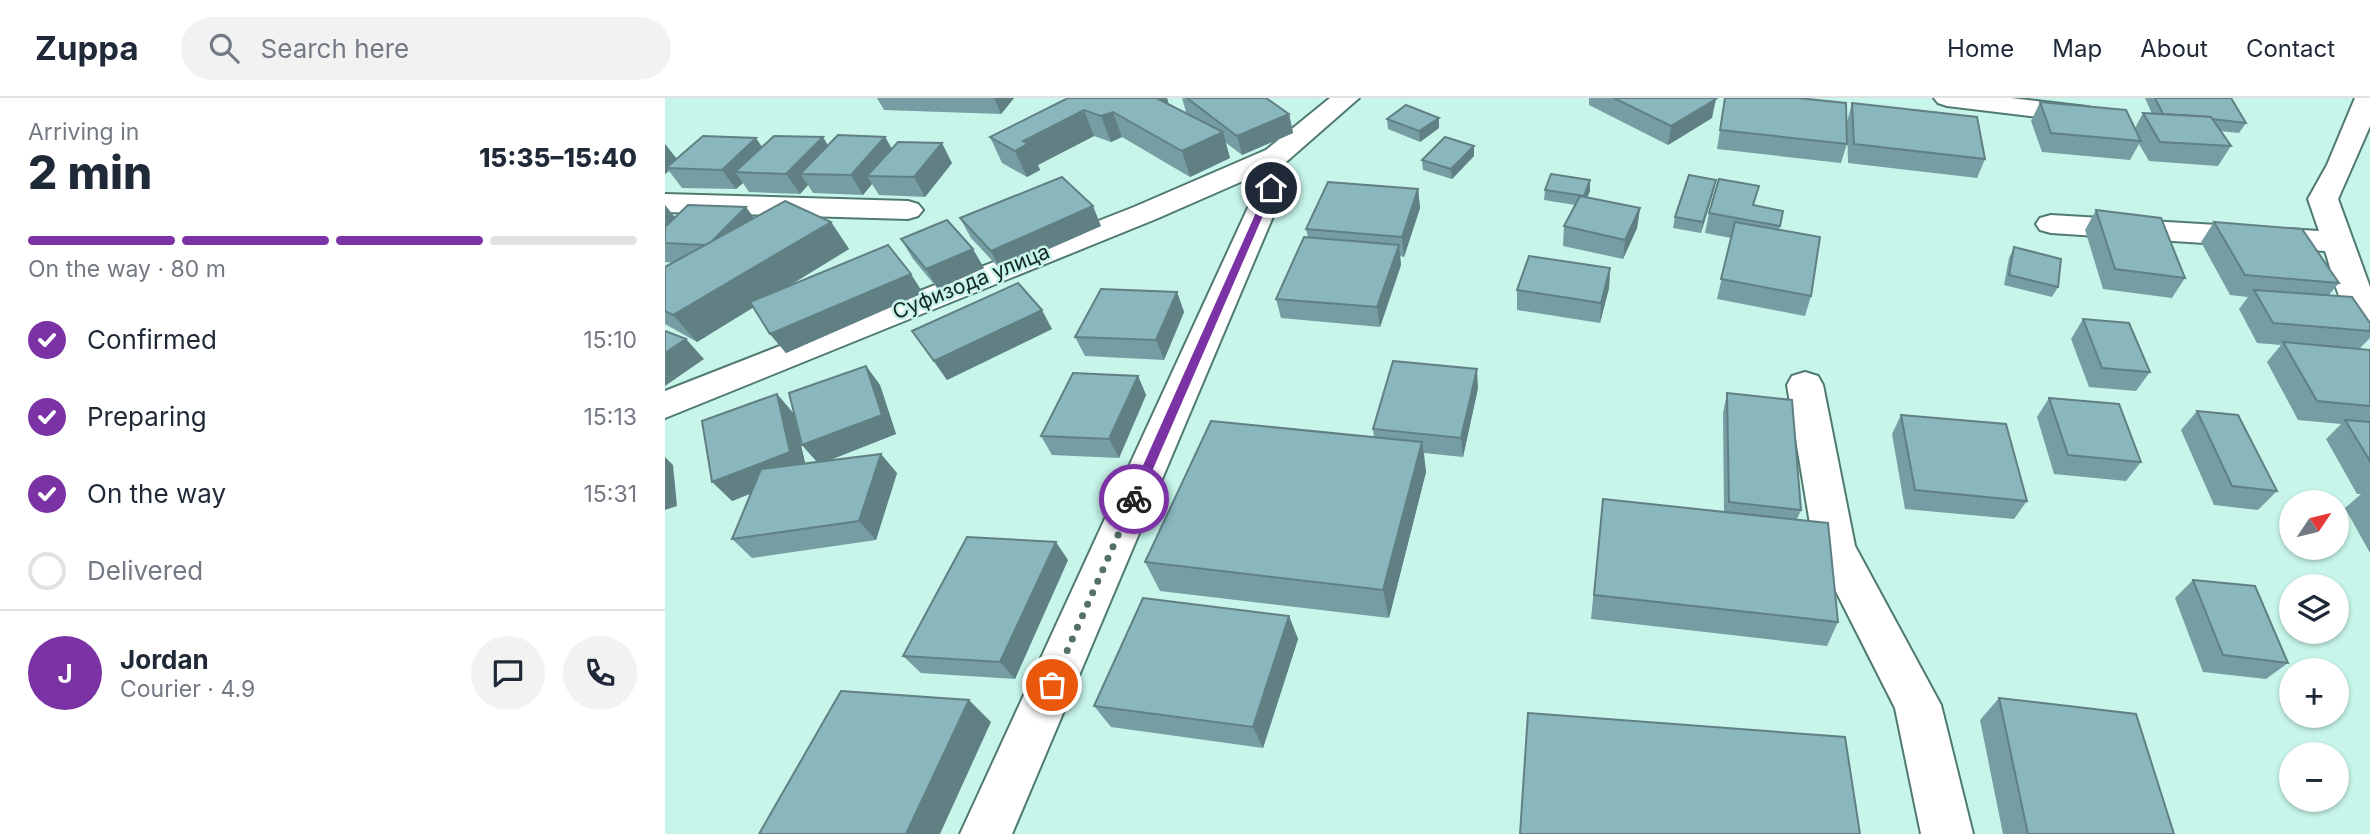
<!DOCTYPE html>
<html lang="en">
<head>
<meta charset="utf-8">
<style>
  body { margin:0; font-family:Inter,sans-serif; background:#f2f2f3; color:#1f2937; height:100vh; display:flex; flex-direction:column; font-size:26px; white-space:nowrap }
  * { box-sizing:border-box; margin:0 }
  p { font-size:23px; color:#747a83 }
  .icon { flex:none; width:38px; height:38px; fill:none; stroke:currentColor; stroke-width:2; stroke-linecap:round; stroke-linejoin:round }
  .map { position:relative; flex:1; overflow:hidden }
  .details { display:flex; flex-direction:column; background:#fff; width:665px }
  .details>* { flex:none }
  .needle { width:46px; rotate:55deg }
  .buttons { position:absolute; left:1614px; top:392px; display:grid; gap:14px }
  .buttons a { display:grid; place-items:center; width:70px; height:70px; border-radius:50%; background:#fff; box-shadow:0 2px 5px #0004; font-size:35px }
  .pin { position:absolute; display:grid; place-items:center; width:60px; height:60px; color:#fff; margin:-30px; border:4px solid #fff; border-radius:50%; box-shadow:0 2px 7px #0007 }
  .courier { position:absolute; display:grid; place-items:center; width:70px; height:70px; margin:-35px; border:5px solid #7b32a4; border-radius:50%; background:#fff; color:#222; box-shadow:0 2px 9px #0007 }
  .overview em { font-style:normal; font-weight:800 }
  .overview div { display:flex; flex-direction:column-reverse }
  .overview { display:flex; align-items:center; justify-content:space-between; height:119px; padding:0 28px }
  h1 { font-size:46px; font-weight:800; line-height:52px }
  .bar { display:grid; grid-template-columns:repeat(4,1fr); gap:10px 7px; align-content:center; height:84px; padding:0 28px }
  .bar i { height:9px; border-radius:5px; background:#e0e1e3 }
  .bar .current { background:#7b32a4 }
  .bar p { grid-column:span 4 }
  .line { display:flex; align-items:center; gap:18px; padding:0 28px; border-top:2px solid #e0e1e3 }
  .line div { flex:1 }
  .round { display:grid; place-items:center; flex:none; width:74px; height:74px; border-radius:37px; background:#f2f2f3 }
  ol { padding:0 28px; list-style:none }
  li { display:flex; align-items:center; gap:21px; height:77px }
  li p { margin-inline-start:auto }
  li .icon { padding:7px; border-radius:50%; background:#7b32a4; color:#fff; stroke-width:4 }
  li:last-child { color:#747a83 }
  li i { width:38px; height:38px; border:4px solid #e0e1e3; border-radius:50% }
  header { display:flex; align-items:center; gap:42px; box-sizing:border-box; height:98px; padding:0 35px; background:#fff; border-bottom:2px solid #e0e1e3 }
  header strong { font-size:33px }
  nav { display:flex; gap:38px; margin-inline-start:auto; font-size:24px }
  .search { width:490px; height:63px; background:#f2f2f3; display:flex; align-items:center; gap:18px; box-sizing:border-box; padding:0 24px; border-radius:38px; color:#747a83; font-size:26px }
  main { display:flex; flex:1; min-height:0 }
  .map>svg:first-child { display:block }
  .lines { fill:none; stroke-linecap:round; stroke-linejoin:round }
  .minor-casing { stroke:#507a71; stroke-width:4 }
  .minor { fill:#fff; fill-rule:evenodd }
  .wall { fill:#769da3 }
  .shaded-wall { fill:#608084 }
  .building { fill:#89b7bd; stroke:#608084; stroke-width:2 }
  .route { fill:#7b32a4 }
  .done { stroke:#547069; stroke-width:7; stroke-dasharray:0 12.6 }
  .labels { text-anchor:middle; stroke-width:5; stroke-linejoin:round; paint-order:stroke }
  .street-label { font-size:21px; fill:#162824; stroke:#c7f5ea }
</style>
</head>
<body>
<header>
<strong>Zuppa</strong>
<div class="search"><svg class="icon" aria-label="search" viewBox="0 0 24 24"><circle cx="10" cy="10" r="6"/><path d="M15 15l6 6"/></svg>Search here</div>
<nav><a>Home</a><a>Map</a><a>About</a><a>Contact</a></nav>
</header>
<main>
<section class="details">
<div class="overview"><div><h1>2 min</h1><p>Arriving in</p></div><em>15:35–15:40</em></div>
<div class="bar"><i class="current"></i><i class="current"></i><i class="current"></i><i></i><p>On the way · 80 m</p></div>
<ol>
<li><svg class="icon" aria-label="check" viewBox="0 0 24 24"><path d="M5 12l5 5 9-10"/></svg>Confirmed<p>15:10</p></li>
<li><svg class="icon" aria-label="check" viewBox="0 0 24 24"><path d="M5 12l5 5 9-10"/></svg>Preparing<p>15:13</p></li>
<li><svg class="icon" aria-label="check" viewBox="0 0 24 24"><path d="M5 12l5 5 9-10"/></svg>On the way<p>15:31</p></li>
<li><i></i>Delivered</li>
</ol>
<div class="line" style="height:126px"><b class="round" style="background:#7b32a4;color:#fff">J</b><div><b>Jordan</b><p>Courier · 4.9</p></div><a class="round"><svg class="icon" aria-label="chat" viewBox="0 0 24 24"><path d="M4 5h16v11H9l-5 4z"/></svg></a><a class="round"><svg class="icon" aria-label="phone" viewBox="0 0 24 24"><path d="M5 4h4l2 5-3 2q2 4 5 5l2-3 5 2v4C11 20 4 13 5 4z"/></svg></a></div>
</section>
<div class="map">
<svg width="1705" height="736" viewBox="0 0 1705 736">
  <rect width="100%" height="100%" fill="#c7f5ea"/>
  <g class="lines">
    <defs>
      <g id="minor">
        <polygon points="665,0 694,0 621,64 491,121 0,320 0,293 469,109 601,52"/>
        <polygon points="1269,0 1346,0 1422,9 1431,11 1435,17 1431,23 1422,25 1282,8 1273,5"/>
        <path d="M1690,0H1705V28L1673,101L1705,189V232C1675,224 1669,179 1660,153L1386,135L1375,132L1371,126L1375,120L1386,117L1654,133L1643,101L1662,67Z"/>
        <polygon points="606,81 616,84 620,90 347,736 295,736 592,90 596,84"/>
        <polygon points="0,96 243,103 253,106 258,112 253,118 243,121 0,114"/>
        <polygon points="1140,274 1153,278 1158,287 1190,448 1276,607 1308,736 1256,736 1230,610 1149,450 1122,287 1127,278"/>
      </g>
    </defs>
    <use href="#minor" class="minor-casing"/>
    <use href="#minor" class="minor"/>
  </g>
  <g class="wall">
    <polygon points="212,0 349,0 336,16 219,12"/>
    <polygon points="403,0 502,0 504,7 526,18 521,14 517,0 601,0 624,16 628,35 577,57 560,44 565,60 525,79 457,39 446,44 429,38 373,67 375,72 362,79 337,65 325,39"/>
    <polygon points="924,0 1047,0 1047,20 1003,47 924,7"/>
    <polygon points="1060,0 1182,46 1176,65 1052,51"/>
    <polygon points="1480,0 1566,0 1581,25 1574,35 1555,33 1566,48 1553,68 1484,63 1474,46 1465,62 1377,54 1366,23 1375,4 1470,30 1478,15 1487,16"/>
    <polygon points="1187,5 1320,61 1312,80 1183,65 1182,24"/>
    <polygon points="774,20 774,30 755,44 723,31 722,21"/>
    <polygon points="220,39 227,51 287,65 260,99 214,97 207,86 198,97 148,95 143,87 135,96 84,94 78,85 71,91 17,90 4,73 0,76 0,46 12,61 97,49 163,47"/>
    <polygon points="809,48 809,58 787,81 758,72 757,62"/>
    <polygon points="1051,82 1049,92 1036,135 1008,130 1010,119"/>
    <polygon points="753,91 755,110 739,159 735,158 736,167 715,229 616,220 611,201 643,139 641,131"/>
    <polygon points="880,92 925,93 922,99 975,110 972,130 958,161 898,148 899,128 910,107 879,102"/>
    <polygon points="0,107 10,119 89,120 166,124 184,151 122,189 258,195 121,255 105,236 88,209 32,244 0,226 0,170 9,165 0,164"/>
    <polygon points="1431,112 1520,180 1507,200 1438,191 1420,132"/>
    <polygon points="1118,113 1114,132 1146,198 1140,218 1052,201 1066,140 1040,135 1044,115"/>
    <polygon points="295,120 436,128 336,172 306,140"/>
    <polygon points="1549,124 1674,185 1663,198 1705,233 1705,240 1694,251 1705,252 1705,455 1680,410 1696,396 1692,396 1661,341 1676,326 1633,322 1602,264 1616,247 1592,245 1574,211 1583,199 1565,197 1536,144"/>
    <polygon points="236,141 319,170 273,191 248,161"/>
    <polygon points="1349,149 1393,189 1387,199 1339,187 1344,160"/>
    <polygon points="945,170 944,190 935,225 852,212 852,192"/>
    <polygon points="512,194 519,214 499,262 420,258 410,239"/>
    <polygon points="1418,221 1485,274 1471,293 1424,289 1406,241"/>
    <polygon points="387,231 282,282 247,233"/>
    <polygon points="201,268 215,287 231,336 163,363 232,375 211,442 87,460 67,441 87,395 67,403 112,296 129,316 140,366 152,364 137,347"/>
    <polygon points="473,278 481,297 454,360 387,357 376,338"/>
    <polygon points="813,290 798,359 759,355 761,374 724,520 495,493 480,464 709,339 708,331"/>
    <polygon points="1062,295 1136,412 1132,421 1173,524 1162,548 926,521 938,401 1059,414 1058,315"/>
    <polygon points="1384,300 1476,364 1461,383 1389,376 1372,319"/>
    <polygon points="1532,313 1612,393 1593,412 1549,407 1516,332"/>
    <polygon points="1236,317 1362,403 1349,421 1240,411 1227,336"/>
    <polygon points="403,462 350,581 256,575 238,558"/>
    <polygon points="1528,482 1623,565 1601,581 1538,574 1510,500"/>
    <polygon points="624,518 633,541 598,650 446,629 429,608"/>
    <polygon points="1334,600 1509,736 1338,736 1315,622"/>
  </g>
  <g class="shaded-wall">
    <polygon points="329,0 349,0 336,16"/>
    <polygon points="494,0 502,0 508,21 493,1"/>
    <polygon points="1051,1 1047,20 1003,47 1006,28"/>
    <polygon points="419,12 429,38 373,67 375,72 362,79 350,53 358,43"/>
    <polygon points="448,14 457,39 446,44 436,18"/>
    <polygon points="624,16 628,35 577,57 572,38"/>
    <polygon points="774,20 774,30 755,44 754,33"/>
    <polygon points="558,34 565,60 525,79 517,53"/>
    <polygon points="158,39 170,59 135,76 143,87 135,96 121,76"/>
    <polygon points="220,39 231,58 202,78 207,86 198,97 186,77"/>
    <polygon points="91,40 104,59 70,74 78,85 71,91 57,72"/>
    <polygon points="277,45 287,65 260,99 249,79"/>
    <polygon points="0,46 14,64 1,70 4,73 0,76"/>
    <polygon points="809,48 809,58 787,81 786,71"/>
    <polygon points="925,82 925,93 919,108 919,98"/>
    <polygon points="1051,82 1049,92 1036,135 1038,124"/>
    <polygon points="753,91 755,110 739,159 737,139"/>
    <polygon points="0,107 15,126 0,140"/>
    <polygon points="428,108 436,128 336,172 326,153"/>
    <polygon points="81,109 96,129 43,147"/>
    <polygon points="975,110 972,130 958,161 960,142"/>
    <polygon points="166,124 184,151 32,244 8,217"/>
    <polygon points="734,147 736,167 715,229 712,209"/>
    <polygon points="308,151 319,170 273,191 261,171"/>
    <polygon points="945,170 944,190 935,225 936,205"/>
    <polygon points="246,176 258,195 121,255 105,236"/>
    <polygon points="512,194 519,214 499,262 491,242"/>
    <polygon points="377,212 387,231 282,282 269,263"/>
    <polygon points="21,241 39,261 0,288 0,255"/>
    <polygon points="201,268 215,287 231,336 154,366 137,347"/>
    <polygon points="812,271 813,290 798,359 796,340"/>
    <polygon points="473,278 481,297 454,360 444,341"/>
    <polygon points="112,296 129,316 142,373 67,403 47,384"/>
    <polygon points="757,344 761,374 724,520 718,492"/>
    <polygon points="216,356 232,375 211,442 194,423"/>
    <polygon points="0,359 8,367 12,408 0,412"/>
    <polygon points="391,444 403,462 350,581 335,564"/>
    <polygon points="624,518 633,541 598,650 588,629"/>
    <polygon points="304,602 326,624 275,736 241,736"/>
  </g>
  <g class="building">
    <polygon points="403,0 494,0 493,1 558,34 517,53 448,14 436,18 419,12 358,43 363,46 350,53 325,39"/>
    <polygon points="522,0 601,0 624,16 572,38"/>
    <polygon points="949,0 1047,0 1051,1 1006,28"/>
    <polygon points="1060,0 1133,0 1181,5 1182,46 1055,32"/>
    <polygon points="1490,0 1566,0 1581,25 1547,21 1546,19 1498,16"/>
    <polygon points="1375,4 1461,12 1476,43 1386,35"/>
    <polygon points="1187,5 1312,19 1320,61 1189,46"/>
    <polygon points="741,7 774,20 754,33 722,21"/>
    <polygon points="1478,15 1546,19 1566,48 1495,44"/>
    <polygon points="173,37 220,39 186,77 135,76"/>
    <polygon points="38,38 91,40 57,72 1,70"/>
    <polygon points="109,38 158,39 121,76 70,74"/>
    <polygon points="780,39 809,48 786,71 757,62"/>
    <polygon points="233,44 277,45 249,79 202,78"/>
    <polygon points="886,76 925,82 919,98 880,92"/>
    <polygon points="1024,77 1051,82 1038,124 1010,119"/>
    <polygon points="397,79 428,108 326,153 295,120"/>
    <polygon points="1054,81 1094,88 1088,107 1118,113 1115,128 1044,115"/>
    <polygon points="663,84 753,91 737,139 641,131"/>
    <polygon points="915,98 975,110 960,142 899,128"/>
    <polygon points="120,103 166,124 8,217 0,213 0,169"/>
    <polygon points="23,107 81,109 46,144 40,147 0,145 0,129"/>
    <polygon points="1431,112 1496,120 1520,180 1450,171"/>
    <polygon points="282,122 308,151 261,171 236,141"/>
    <polygon points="1070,124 1155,139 1146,198 1056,181"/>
    <polygon points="1549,124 1637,131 1674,185 1580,177"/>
    <polygon points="639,139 734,147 712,209 611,201"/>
    <polygon points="223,147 246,176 105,236 85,204"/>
    <polygon points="1349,149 1396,161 1393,189 1344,177"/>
    <polygon points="864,158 945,170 936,205 852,192"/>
    <polygon points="353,185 377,212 269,263 247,233"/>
    <polygon points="436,191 512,194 491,242 410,239"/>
    <polygon points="1589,192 1687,199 1705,225 1705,233 1608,225"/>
    <polygon points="1418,221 1464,225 1485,274 1437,270"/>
    <polygon points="0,233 21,241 0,255"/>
    <polygon points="1618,244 1705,252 1705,308 1652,303"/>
    <polygon points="728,263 812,271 796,340 708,331"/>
    <polygon points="201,268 217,317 137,347 124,295"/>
    <polygon points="408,275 473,278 444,341 376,338"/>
    <polygon points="1062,295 1127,302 1136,412 1064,404"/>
    <polygon points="112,296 125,354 47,384 37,323"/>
    <polygon points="1384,300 1454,306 1476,364 1403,357"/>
    <polygon points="1532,313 1573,317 1612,393 1567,388"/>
    <polygon points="1236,317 1341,326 1362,403 1250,392"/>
    <polygon points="1680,322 1705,324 1705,363"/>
    <polygon points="546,323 757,344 718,492 480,464"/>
    <polygon points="216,356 194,423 67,441 96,371"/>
    <polygon points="938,401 1163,425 1173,524 929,497"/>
    <polygon points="302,439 391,444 335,564 238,558"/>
    <polygon points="1528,482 1590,488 1623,565 1558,557"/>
    <polygon points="478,500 624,518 588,629 429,608"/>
    <polygon points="176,593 304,602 241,736 94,736"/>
    <polygon points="1334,600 1471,616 1509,736 1363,736"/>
    <polygon points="863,615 1180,639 1195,736 855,736"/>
  </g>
  <polygon class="route" points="606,87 610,90 475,401 473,404 465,404 463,401 602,90"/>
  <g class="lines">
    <polyline class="done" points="387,587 469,401"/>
  </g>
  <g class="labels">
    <g class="street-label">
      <text transform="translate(306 184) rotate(-22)" y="7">Суфизода улица</text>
    </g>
  </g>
</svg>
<div class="buttons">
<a><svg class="needle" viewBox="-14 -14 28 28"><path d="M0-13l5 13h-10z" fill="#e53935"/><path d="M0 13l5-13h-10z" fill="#747a83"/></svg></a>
<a><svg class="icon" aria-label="layers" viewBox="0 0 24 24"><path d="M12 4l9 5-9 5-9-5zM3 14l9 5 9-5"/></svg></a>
<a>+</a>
<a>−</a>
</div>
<div class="pin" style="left:387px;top:587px;background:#ea580c"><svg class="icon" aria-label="bag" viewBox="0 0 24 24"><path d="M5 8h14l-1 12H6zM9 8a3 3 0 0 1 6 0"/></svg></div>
<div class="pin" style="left:606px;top:90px;background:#1f2937"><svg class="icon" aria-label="home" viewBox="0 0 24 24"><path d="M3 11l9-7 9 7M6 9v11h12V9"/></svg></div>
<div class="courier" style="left:469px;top:401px"><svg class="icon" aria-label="bike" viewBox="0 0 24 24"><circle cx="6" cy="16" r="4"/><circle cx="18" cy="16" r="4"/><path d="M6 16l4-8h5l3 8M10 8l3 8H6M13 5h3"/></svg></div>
</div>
</main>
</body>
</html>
